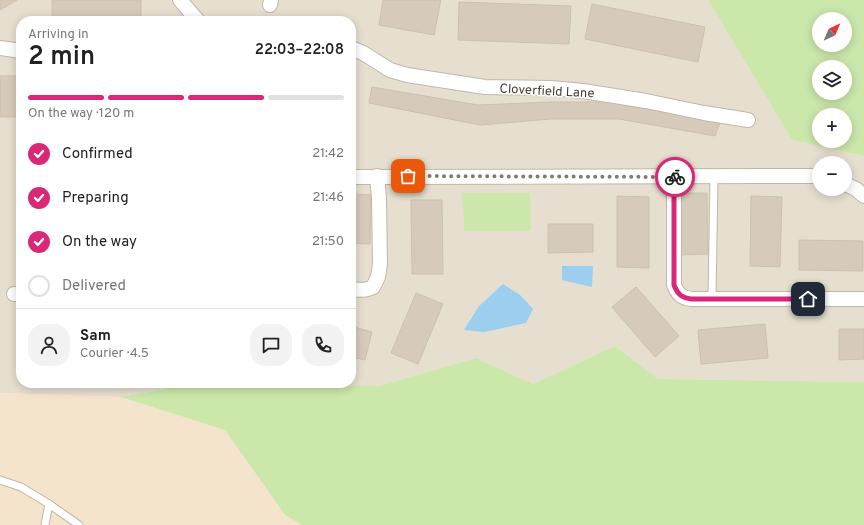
<!DOCTYPE html>
<html lang="en">
<head>
<meta charset="utf-8">
<style>
  body { margin:0; font-family:Overpass,sans-serif; background:#f2f2f2; color:#222; height:100vh; display:flex; flex-direction:column; font-size:15px; white-space:nowrap }
  * { box-sizing:border-box; margin:0 }
  p { font-size:13px; color:#767676 }
  .icon { flex:none; width:22px; height:22px; fill:none; stroke:currentColor; stroke-width:2; stroke-linecap:round; stroke-linejoin:round }
  .map { position:relative; flex:1; overflow:hidden }
  .side { position:absolute; left:16px; top:16px; width:340px; height:372px; display:flex; flex-direction:column; background:#fff; border-radius:16px; box-shadow:0 2px 10px #0003 }
  .side>* { flex:none }
  .needle { width:26px; rotate:44deg }
  .fabs { position:absolute; left:812px; top:12px; display:grid; gap:8px }
  .fabs a { display:grid; place-items:center; width:40px; height:40px; border-radius:50%; background:#fff; box-shadow:0 2px 10px #0003; font-size:20px }
  .pin { position:absolute; display:grid; place-items:center; width:34px; height:34px; color:#fff; margin:-17px; border-radius:8px; box-shadow:0 2px 6px #0006 }
  .courier { position:absolute; display:grid; place-items:center; width:40px; height:40px; margin:-20px; border:3px solid #db2777; border-radius:50%; background:#fff; color:#222; box-shadow:0 1px 5px #0007 }
  .headline em { font-style:normal; font-weight:600 }
  .headline div { display:flex; flex-direction:column-reverse }
  .headline { display:flex; align-items:center; justify-content:space-between; height:68px; padding:0 12px }
  h1 { font-size:26px; font-weight:600; line-height:30px }
  .bar { display:grid; grid-template-columns:repeat(4,1fr); gap:6px 4px; align-content:center; height:48px; padding:0 12px }
  .bar i { height:5px; border-radius:3px; background:#e0e0e0 }
  .bar .active { background:#db2777 }
  .bar p { grid-column:span 4 }
  .line { display:flex; align-items:center; gap:10px; padding:0 12px; border-top:1px solid #e0e0e0 }
  .line div { flex:1 }
  .round { display:grid; place-items:center; flex:none; width:42px; height:42px; border-radius:16px; background:#f2f2f2 }
  ol { padding:0 12px; list-style:none }
  li { display:flex; align-items:center; gap:12px; height:44px }
  li p { margin-inline-start:auto }
  li .icon { padding:4px; border-radius:50%; background:#db2777; color:#fff; stroke-width:4 }
  li:last-child { color:#767676 }
  li i { width:22px; height:22px; border:2px solid #e0e0e0; border-radius:50% }
  .map>svg:first-child { display:block }
  .residential { fill:#e6dfd0; fill-rule:evenodd }
  .commercial { fill:#f5e4cc }
  .green { fill:#cbe7aa; fill-rule:evenodd }
  .water { fill:#9ccef0 }
  .building { fill:#d6cbbb; stroke:#cec0ab }
  .lines { fill:none; stroke-linecap:round; stroke-linejoin:round }
  .lane-casing { stroke:#c0b7a8; stroke-width:9 }
  .street-casing { stroke:#c0b7a8; stroke-width:16 }
  .lane { stroke:#fff; stroke-width:7 }
  .street { stroke:#fff; stroke-width:14 }
  .done { stroke:#807b70; stroke-width:4; stroke-dasharray:0 7.2 }
  .route { stroke:#db2777; stroke-width:5 }
  .labels { text-anchor:middle; stroke-width:3; stroke-linejoin:round; paint-order:stroke }
  .street-label { font-size:13px; fill:#433d33; stroke:#fff }
</style>
</head>
<body>
<div class="map">
<svg width="864" height="525" viewBox="0 0 864 525">
  <rect width="100%" height="100%" fill="#f1ede2"/>
  <path class="residential" d="M0,0H708L792,140L864,156V382L658,379L615,346L533,384L476,358L379,386L273,384L182,386L121,397L0,393ZM21,21H351V383H21ZM819,163H845V189H819Z"/>
  <polygon class="commercial" points="0,393 121,397 225,430 285,515 302,525 0,525"/>
  <g class="green">
    <path d="M708,0H864V156L792,140ZM819,19H845V45H819ZM819,67H845V93H819ZM819,115H845V141H819Z"/>
    <polygon points="463,193 530,193 531,231 464,231"/>
    <polygon points="615,346 658,379 864,382 864,525 302,525 285,515 225,430 121,397 182,386 273,384 379,386 476,358 533,384"/>
  </g>
  <g class="water">
    <polygon points="562,266 593,266 592,287 562,280"/>
    <polygon points="503,284 520,295 533,309 526,323 484,332 464,330 479,306"/>
  </g>
  <g class="building">
    <polygon points="0,0 17,0 0,10"/>
    <rect x="52" y="0" width="89" height="21"/>
    <polygon points="383,0 441,0 434,35 379,25"/>
    <polygon points="459,2 571,6 569,44 458,40"/>
    <polygon points="592,4 705,27 698,62 585,39"/>
    <rect x="0" y="76" width="21" height="41"/>
    <polygon points="372,87 478,105 551,102 620,102 720,123 715,136 619,119 551,119 480,125 369,103"/>
    <polygon points="680,193 707,193 708,254 681,255"/>
    <polygon points="351,194 371,195 370,244 351,243"/>
    <polygon points="617,196 649,197 649,268 617,267"/>
    <polygon points="751,196 782,197 780,267 750,266"/>
    <polygon points="411,200 442,200 443,274 412,274"/>
    <polygon points="548,224 593,224 593,252 548,253"/>
    <polygon points="799,240 863,241 863,271 799,270"/>
    <polygon points="636,287 679,336 655,357 612,307"/>
    <polygon points="416,293 443,304 418,364 391,353"/>
    <polygon points="765,324 768,358 701,364 698,330"/>
    <polygon points="351,326 372,332 365,360 351,357"/>
    <polygon points="839,329 864,329 864,359 839,360"/>
  </g>
  <g class="lines">
    <defs>
      <g id="lane">
        <polyline points="712,299 714,177"/>
        <polyline points="0,480 21,487 49,504 79,525"/>
        <polyline points="45,525 49,504"/>
      </g>
      <g id="street">
        <polyline points="180,0 198,21"/>
        <polyline points="270,5 271,0"/>
        <polyline points="0,48 21,51"/>
        <polyline points="351,48 363,53 390,70 407,75 485,87 551,88 583,91 646,101 704,113 748,120"/>
        <polyline points="351,177 819,176"/>
        <path d="M675,177L674,190V285C678,295 682,298 692,299H864"/>
        <polyline points="845,184 856,189 864,196"/>
        <path d="M351,289C360,290 365,291 373,287L378,277L380,264L379,198L377,176"/>
        <polyline points="14,294 21,294"/>
      </g>
    </defs>
    <use href="#lane" class="lane-casing"/>
    <use href="#street" class="street-casing"/>
    <use href="#lane" class="lane"/>
    <use href="#street" class="street"/>
  </g>
  <g class="lines">
    <polyline class="done" points="408,176 675,177"/>
    <path class="route" d="M675,177L674,190V285C678,295 682,298 692,299H808"/>
  </g>
  <g class="labels">
    <g class="street-label">
      <text transform="translate(547 90) rotate(3)" y="5">Cloverfield Lane</text>
    </g>
  </g>
</svg>
<div class="fabs">
<a><svg class="needle" viewBox="-14 -14 28 28"><path d="M0-13l5 13h-10z" fill="#e53935"/><path d="M0 13l5-13h-10z" fill="#767676"/></svg></a>
<a><svg class="icon" aria-label="layers" viewBox="0 0 24 24"><path d="M12 4l9 5-9 5-9-5zM3 14l9 5 9-5"/></svg></a>
<a>+</a>
<a>−</a>
</div>
<div class="pin" style="left:408px;top:176px;background:#ea580c"><svg class="icon" aria-label="bag" viewBox="0 0 24 24"><path d="M5 8h14l-1 12H6zM9 8a3 3 0 0 1 6 0"/></svg></div>
<div class="pin" style="left:808px;top:299px;background:#1f2937"><svg class="icon" aria-label="home" viewBox="0 0 24 24"><path d="M3 11l9-7 9 7M6 9v11h12V9"/></svg></div>
<div class="courier" style="left:675px;top:177px"><svg class="icon" aria-label="bike" viewBox="0 0 24 24"><circle cx="6" cy="16" r="4"/><circle cx="18" cy="16" r="4"/><path d="M6 16l4-8h5l3 8M10 8l3 8H6M13 5h3"/></svg></div>
<section class="side">
<div class="headline"><div><h1>2 min</h1><p>Arriving in</p></div><em>22:03–22:08</em></div>
<div class="bar"><i class="active"></i><i class="active"></i><i class="active"></i><i></i><p>On the way · 120 m</p></div>
<ol>
<li><svg class="icon" aria-label="check" viewBox="0 0 24 24"><path d="M5 12l5 5 9-10"/></svg>Confirmed<p>21:42</p></li>
<li><svg class="icon" aria-label="check" viewBox="0 0 24 24"><path d="M5 12l5 5 9-10"/></svg>Preparing<p>21:46</p></li>
<li><svg class="icon" aria-label="check" viewBox="0 0 24 24"><path d="M5 12l5 5 9-10"/></svg>On the way<p>21:50</p></li>
<li><i></i>Delivered</li>
</ol>
<div class="line" style="height:72px"><a class="round"><svg class="icon" aria-label="person" viewBox="0 0 24 24"><circle cx="12" cy="8" r="4"/><path d="M4 21q1-7 8-7t8 7"/></svg></a><div><b>Sam</b><p>Courier · 4.5</p></div><a class="round"><svg class="icon" aria-label="chat" viewBox="0 0 24 24"><path d="M4 5h16v11H9l-5 4z"/></svg></a><a class="round"><svg class="icon" aria-label="phone" viewBox="0 0 24 24"><path d="M5 4h4l2 5-3 2q2 4 5 5l2-3 5 2v4C11 20 4 13 5 4z"/></svg></a></div>
</section>
</div>
</body>
</html>
